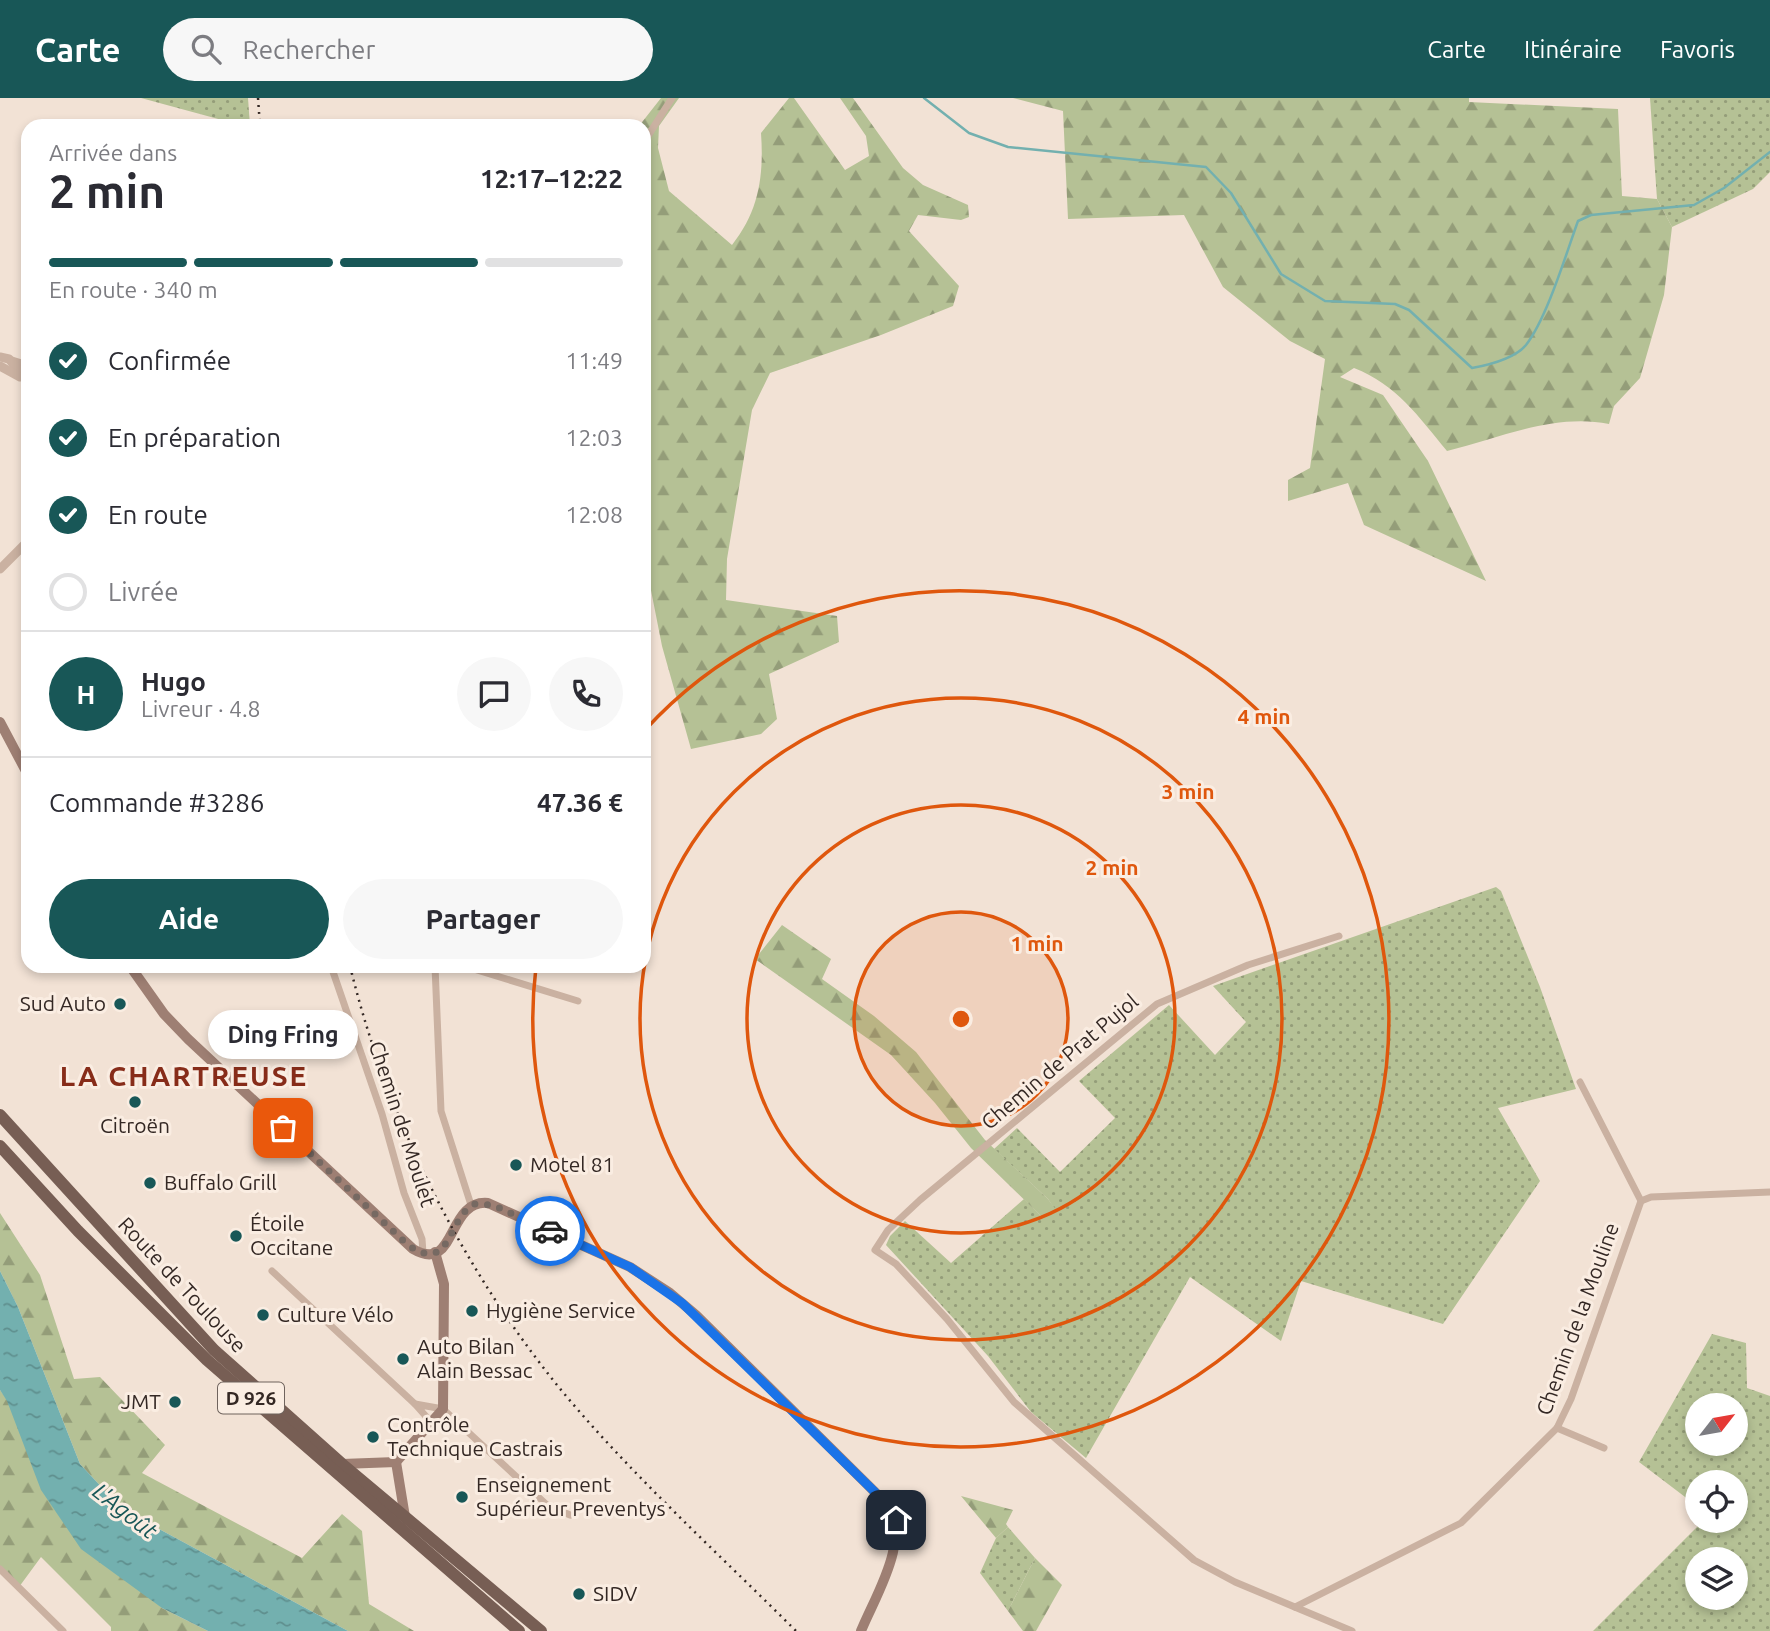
<!DOCTYPE html>
<html lang="fr">
<head>
<meta charset="utf-8">
<style>
  body { margin:0; font-family:Ubuntu,sans-serif; background:#f7f7f7; color:#2b2b33; height:100vh; display:flex; flex-direction:column; font-size:26px; white-space:nowrap }
  * { box-sizing:border-box; margin:0 }
  p { font-size:23px; color:#7c7c81 }
  .icon { flex:none; width:38px; height:38px; fill:none; stroke:currentColor; stroke-width:2; stroke-linecap:round; stroke-linejoin:round }
  .map { position:relative; flex:1; overflow:hidden }
  .details { position:absolute; left:21px; top:21px; width:630px; height:854px; display:flex; flex-direction:column; background:#fff; border-radius:21px; box-shadow:0 4px 10px #0003 }
  .details>* { flex:none }
  .needle { width:46px; rotate:59deg }
  .fabs { position:absolute; left:1685px; top:1295px; display:grid; gap:14px }
  .fabs a { display:grid; place-items:center; width:63px; height:63px; border-radius:50%; background:#fff; box-shadow:0 4px 10px #0003; font-size:35px }
  .pin { position:absolute; display:grid; place-items:center; width:60px; height:60px; color:#fff; margin:-30px; border-radius:14px; box-shadow:0 4px 10px #0006 }
  .courier { position:absolute; display:grid; place-items:center; width:70px; height:70px; margin:-35px; border:5px solid #1a73e8; border-radius:50%; background:#fff; color:#222; box-shadow:0 2px 9px #0007 }
  .bubble { position:absolute; height:49px; border-radius:24px; background:#fff; box-shadow:0 4px 10px #0003; font-size:23px; font-weight:700; line-height:49px; text-align:center }
  .head em { font-style:normal; font-weight:700 }
  .head div { display:flex; flex-direction:column-reverse }
  .head { display:flex; align-items:center; justify-content:space-between; height:119px; padding:0 28px }
  h1 { font-size:46px; font-weight:700; line-height:52px }
  .bar { display:grid; grid-template-columns:repeat(4,1fr); gap:10px 7px; align-content:center; height:84px; padding:0 28px }
  .bar i { height:9px; border-radius:5px; background:#e1e1e2 }
  .bar .on { background:#185757 }
  .bar p { grid-column:span 4 }
  .line { display:flex; align-items:center; gap:18px; padding:0 28px; border-top:2px solid #e1e1e2 }
  .line div { flex:1 }
  .round { display:grid; place-items:center; flex:none; width:74px; height:74px; border-radius:37px; background:#f7f7f7 }
  ol { padding:0 28px; list-style:none }
  li { display:flex; align-items:center; gap:21px; height:77px }
  li p { margin-inline-start:auto }
  li .icon { padding:7px; border-radius:50%; background:#185757; color:#fff; stroke-width:4 }
  li:last-child { color:#7c7c81 }
  li i { width:38px; height:38px; border:4px solid #e1e1e2; border-radius:50% }
  .cta { display:flex; gap:14px; margin-top:auto; padding:14px 28px }
  .cta a { flex:1; height:80px; border-radius:42px; background:#185757; color:#fff; font-size:28px; font-weight:700; line-height:80px; text-align:center }
  .cta a+a { background:#f7f7f7; color:#2b2b33 }
  header { display:flex; align-items:center; gap:42px; box-sizing:border-box; height:98px; padding:0 35px; background:#185757; color:#fff }
  header strong { font-size:33px }
  nav { display:flex; gap:38px; margin-inline-start:auto; font-size:24px }
  .search { width:490px; height:63px; background:#f7f7f7; display:flex; align-items:center; gap:18px; box-sizing:border-box; padding:0 24px; border-radius:38px; color:#7c7c81; font-size:26px }
  .map>svg:first-child { display:block }
  .grass { fill:url(#grass-dots); fill-rule:evenodd }
  .forest { fill:url(#forest-firs) }
  .water { fill:url(#water-ripples) }
  .lines { fill:none; stroke-linecap:round; stroke-linejoin:round }
  .stream { stroke:#73b0af; stroke-width:2.5 }
  .minor { stroke:#cab1a1; stroke-width:7 }
  .tertiary { stroke:#cab1a1; stroke-width:9 }
  .secondary { stroke:#9e7f73; stroke-width:10 }
  .primary { stroke:#775e54; stroke-width:12 }
  .rail { stroke:#342824; stroke-width:2.5; stroke-dasharray:2 5; stroke-linecap:butt }
  .done { stroke:#766962; stroke-width:7; stroke-dasharray:0 12.6 }
  .route { stroke:#1a73e8; stroke-width:9 }
  .ring { fill:none; stroke:#df570d; stroke-width:3.5 }
  .poi-dot { fill:#185757; stroke:#faede2; stroke-width:2.5 }
  .labels { text-anchor:middle; stroke-width:6; stroke-linejoin:round; paint-order:stroke }
  .shield { fill:#faede2; stroke:#6f635d; stroke-width:2 }
  .shield-label { font-size:19px; font-weight:bold; fill:#342824 }
  .poi-label { font-size:21px; fill:#342824; stroke:#faede2; text-anchor:start }
  .street-label { font-size:21px; fill:#342824; stroke:#faede2 }
  .water-label { font-size:23px; font-style:italic; fill:#185757; stroke:#faede2 }
  .district-label { font-size:28px; font-weight:bold; letter-spacing:2px; fill:#872c19; stroke:#faede2 }
  .centre { fill:#df570d; stroke:#faede2; stroke-width:3.5 }
  .ring-label { font-size:21px; text-anchor:middle; font-weight:bold; fill:#df570d; stroke:#faede2; stroke-width:6; stroke-linejoin:round; paint-order:stroke }
</style>
</head>
<body>
<header>
<strong>Carte</strong>
<div class="search"><svg class="icon" aria-label="search" viewBox="0 0 24 24"><circle cx="10" cy="10" r="6"/><path d="M15 15l6 6"/></svg>Rechercher</div>
<nav><a>Carte</a><a>Itinéraire</a><a>Favoris</a></nav>
</header>
<div class="map">
<svg width="1770" height="1533" viewBox="0 0 1770 1533">
  <defs>
    <pattern id="grass-dots" width="8" height="8" patternUnits="userSpaceOnUse" patternTransform="scale(1.75)"><rect width="8" height="8" fill="#b5c195"/><path d="M2 2h.1M6 6h.1" fill="none" stroke="#949d79" stroke-width="1.8" stroke-linecap="round"/></pattern>
    <pattern id="forest-firs" width="22" height="20" patternUnits="userSpaceOnUse" patternTransform="scale(1.75)"><rect width="22" height="20" fill="#b5c195"/><path d="M5 1l3.5 6h-7zM16 11l3.5 6h-7z" fill="#949d79"/></pattern>
    <pattern id="water-ripples" width="26" height="14" patternUnits="userSpaceOnUse" patternTransform="scale(1.75)"><rect width="26" height="14" fill="#73b0af"/><path d="M2 4q2-2 4 0t4 0M15 11q2-2 4 0t4 0" fill="none" stroke="#5f8f8e"/></pattern>
  </defs>
  <rect width="100%" height="100%" fill="#f2e2d5"/>
  <g class="grass">
    <polygon points="141,0 248,0 250,28 244,28"/>
    <polygon points="1650,0 1770,0 1770,74 1753,91 1672,129 1657,101"/>
    <polygon points="1496,789 1501,793 1540,889 1576,991 1498,1010 1540,1083 1443,1226 1301,1183 1281,1243 1190,1179 1086,1360 1031,1314 988,1258 886,1147 890,1138 905,1123 951,1165 1024,1101 1042,1119 1056,1113 1048,1101 994,1051 1017,1030 1060,1074 1115,1020 1079,983 1169,907 1215,957 1246,924 1213,888"/>
    <path d="M1712,1236L1746,1245L1747,1290L1770,1298V1533H1593L1703,1423H1736V1384H1698L1697,1408L1639,1364ZM1698,1307H1736V1346H1698ZM1736,1461V1500H1698V1461Z"/>
    <polygon points="1008,1429 1035,1460 1008,1513 980,1475 996,1440"/>
  </g>
  <g class="forest">
    <path d="M661,0H679L659,28L658,50L669,93L732,147C759,113 764,78 761,35L789,0H794L845,72L869,58L866,38L840,0H853L903,70L923,87L968,107L969,119L961,122L918,117L909,133L959,188L953,208L881,237L770,275L752,312L727,461L726,502L837,518L839,544L769,576L777,621L761,636L691,651L662,548L644,457V28H639Z"/>
    <path d="M1013,0H1469V4L1618,11L1622,98L1657,101L1672,129L1664,197L1640,280L1614,308L1609,326C1554,315 1500,340 1447,353C1418,318 1397,287 1354,270L1340,279L1383,297L1428,363L1486,483L1364,427L1348,385L1288,403V382L1310,370L1325,261L1290,243L1223,189L1184,117L1068,121L1063,13Z"/>
    <polygon points="782,827 831,861 822,881 874,918 916,954 985,1042 1048,1101 1057,1113 1042,1119 971,1050 935,1005 891,957 755,861"/>
    <polygon points="0,1115 40,1177 74,1281 100,1279 165,1347 142,1375 302,1460 342,1416 362,1433 369,1506 414,1533 348,1533 122,1411 80,1366 18,1209 0,1173"/>
    <polygon points="0,1292 162,1510 208,1533 111,1533 111,1529 41,1459 19,1489 0,1471"/>
    <polygon points="961,1398 1013,1412 1006,1426 1008,1429 996,1440"/>
    <polygon points="1035,1460 1062,1487 1036,1533 1023,1533 1008,1513"/>
  </g>
  <polygon class="water" points="0,1173 18,1209 80,1366 122,1411 348,1533 208,1533 162,1510 81,1451 41,1392 7,1303 0,1292"/>
  <g class="lines">
    <path class="stream" d="M924,0L969,35L1008,49L1206,69L1231,95L1281,176L1325,203L1395,206L1409,212L1472,270C1488,267 1515,260 1526,247C1547,220 1566,156 1578,123L1591,117L1694,107L1724,90L1770,54"/>
    <g class="minor">
      <polyline points="644,44 672,0"/>
      <polyline points="9,261 28,267"/>
      <polyline points="1339,838 1248,867 1157,906 920,1102 888,1132 875,1152 896,1166 947,1221 1014,1304 1194,1462 1235,1484 1352,1533"/>
      <polyline points="331,868 382,1016 404,1095 422,1141 423,1155"/>
      <polyline points="435,868 441,1013 471,1107"/>
      <polyline points="464,868 578,903"/>
      <polyline points="1580,984 1641,1103"/>
      <polyline points="272,1173 415,1306"/>
      <polyline points="431,1324 415,1306 443,1311 547,1407 570,1417"/>
      <polyline points="1557,1330 1604,1350"/>
      <polyline points="0,1471 63,1533"/>
      <polyline points="1295,1509 1461,1425 1557,1330 1571,1301 1641,1103 1651,1099 1770,1094"/>
    </g>
    <g class="tertiary">
      <polyline points="0,259 9,261 28,283"/>
      <polyline points="0,268 20,279"/>
      <polyline points="0,471 28,443"/>
    </g>
    <g class="secondary">
      <polyline points="0,624 28,677"/>
      <path d="M130,868L164,916L188,941L413,1151C457,1177 446,1101 488,1105L630,1169L670,1195L696,1217L885,1404C913,1440 876,1496 861,1533"/>
      <polyline points="396,1364 443,1311 444,1186 435,1154"/>
      <polyline points="396,1364 405,1419"/>
      <polyline points="342,1366 396,1364"/>
    </g>
    <g class="primary">
      <polyline points="0,1017 214,1252 342,1366 541,1533"/>
      <polyline points="0,1048 78,1133 207,1262 519,1533"/>
    </g>
    <g class="rail">
      <polyline points="258,0 260,28"/>
      <path d="M350,868C387,1020 459,1165 557,1287C629,1375 716,1453 796,1533"/>
    </g>
  </g>
  <g class="lines">
    <path class="done" d="M283,1030L408,1147C452,1178 447,1118 475,1106L493,1107L550,1133"/>
    <polyline class="route" points="550,1133 630,1169 682,1205 885,1404 896,1422"/>
  </g>
  <circle cx="961" cy="921" r="107" fill="#df570d" fill-opacity=".12"/>
  <g class="ring">
    <circle cx="961" cy="921" r="107"/>
    <circle cx="961" cy="921" r="214"/>
    <circle cx="961" cy="921" r="321"/>
    <path d="M645 632A428 428 0 1 1 536 869"/>
  </g>
  <g class="poi-dot">
    <circle cx="120" cy="906" r="7"/>
    <circle cx="135" cy="1004" r="7"/>
    <circle cx="516" cy="1067" r="7"/>
    <circle cx="150" cy="1085" r="7"/>
    <circle cx="236" cy="1138" r="7"/>
    <circle cx="472" cy="1213" r="7"/>
    <circle cx="263" cy="1217" r="7"/>
    <circle cx="403" cy="1261" r="7"/>
    <circle cx="175" cy="1304" r="7"/>
    <circle cx="373" cy="1339" r="7"/>
    <circle cx="462" cy="1399" r="7"/>
    <circle cx="579" cy="1496" r="7"/>
  </g>
  <g class="labels">
    <rect class="shield" x="218" y="1284.5" width="66" height="31" rx="5"/>
    <g class="shield-label">
      <text x="251" y="1307">D 926</text>
    </g>
    <g class="poi-label">
      <text x="106" y="913" text-anchor="end">Sud Auto</text>
      <text x="135" y="1035" text-anchor="middle">Citroën</text>
      <text x="530" y="1074">Motel 81</text>
      <text x="164" y="1092">Buffalo Grill</text>
      <text x="250" y="1133">Étoile<tspan x="250" dy="24">Occitane</tspan></text>
      <text x="486" y="1220">Hygiène Service</text>
      <text x="277" y="1224">Culture Vélo</text>
      <text x="417" y="1256">Auto Bilan<tspan x="417" dy="24">Alain Bessac</tspan></text>
      <text x="161" y="1311" text-anchor="end">JMT</text>
      <text x="387" y="1334">Contrôle<tspan x="387" dy="24">Technique Castrais</tspan></text>
      <text x="476" y="1394">Enseignement<tspan x="476" dy="24">Supérieur Preventys</tspan></text>
      <text x="593" y="1503">SIDV</text>
    </g>
    <g class="street-label">
      <text transform="translate(1060 964) rotate(-40)" y="7">Chemin de Prat Pujol</text>
      <text transform="translate(402 1026) rotate(72)" y="7">Chemin de Moulet</text>
      <text transform="translate(182 1187) rotate(47)" y="7">Route de Toulouse</text>
      <text transform="translate(1578 1221) rotate(-70)" y="7">Chemin de la Mouline</text>
    </g>
    <g class="water-label">
      <text transform="translate(125 1413) rotate(38)" y="8">L'Agoût</text>
    </g>
    <g class="district-label">
      <text x="184" y="988">LA CHARTREUSE</text>
    </g>
  </g>
  <circle cx="961" cy="921" r="10" class="centre"/>
  <g class="ring-label">
    <text x="1264" y="626">4 min</text>
    <text x="1188" y="701">3 min</text>
    <text x="1112" y="777">2 min</text>
    <text x="1037" y="853">1 min</text>
  </g>
</svg>
<div class="fabs">
<a><svg class="needle" viewBox="-14 -14 28 28"><path d="M0-13l5 13h-10z" fill="#e53935"/><path d="M0 13l5-13h-10z" fill="#7c7c81"/></svg></a>
<a><svg class="icon" aria-label="locate" viewBox="0 0 24 24"><circle cx="12" cy="12" r="6"/><path d="M12 2v4M12 18v4M2 12h4M18 12h4"/></svg></a>
<a><svg class="icon" aria-label="layers" viewBox="0 0 24 24"><path d="M12 4l9 5-9 5-9-5zM3 14l9 5 9-5"/></svg></a>
</div>
<div class="pin" style="left:283px;top:1030px;background:#ea580c"><svg class="icon" aria-label="bag" viewBox="0 0 24 24"><path d="M5 8h14l-1 12H6zM9 8a3 3 0 0 1 6 0"/></svg></div>
<div class="pin" style="left:896px;top:1422px;background:#1f2937"><svg class="icon" aria-label="home" viewBox="0 0 24 24"><path d="M3 11l9-7 9 7M6 9v11h12V9"/></svg></div>
<div class="courier" style="left:550px;top:1133px"><svg class="icon" aria-label="car" viewBox="0 0 24 24"><path d="M5 17H2v-5l4-1 3-4h7l3 4 3 1v5h-3M9 17h6M6 11h13"/><circle cx="7" cy="17" r="2"/><circle cx="17" cy="17" r="2"/></svg></div>
<div class="bubble" style="left:208px;top:912px;width:150px">Ding Fring</div>
<section class="details">
<div class="head"><div><h1>2 min</h1><p>Arrivée dans</p></div><em>12:17–12:22</em></div>
<div class="bar"><i class="on"></i><i class="on"></i><i class="on"></i><i></i><p>En route · 340 m</p></div>
<ol>
<li><svg class="icon" aria-label="check" viewBox="0 0 24 24"><path d="M5 12l5 5 9-10"/></svg>Confirmée<p>11:49</p></li>
<li><svg class="icon" aria-label="check" viewBox="0 0 24 24"><path d="M5 12l5 5 9-10"/></svg>En préparation<p>12:03</p></li>
<li><svg class="icon" aria-label="check" viewBox="0 0 24 24"><path d="M5 12l5 5 9-10"/></svg>En route<p>12:08</p></li>
<li><i></i>Livrée</li>
</ol>
<div class="line" style="height:126px"><b class="round" style="background:#185757;color:#fff">H</b><div><b>Hugo</b><p>Livreur · 4.8</p></div><a class="round"><svg class="icon" aria-label="chat" viewBox="0 0 24 24"><path d="M4 5h16v11H9l-5 4z"/></svg></a><a class="round"><svg class="icon" aria-label="phone" viewBox="0 0 24 24"><path d="M5 4h4l2 5-3 2q2 4 5 5l2-3 5 2v4C11 20 4 13 5 4z"/></svg></a></div>
<div class="line" style="height:91px"><div>Commande #3286</div><b>47.36 €</b></div>
<div class="cta"><a>Aide</a><a>Partager</a></div>
</section>
</div>
</body>
</html>
